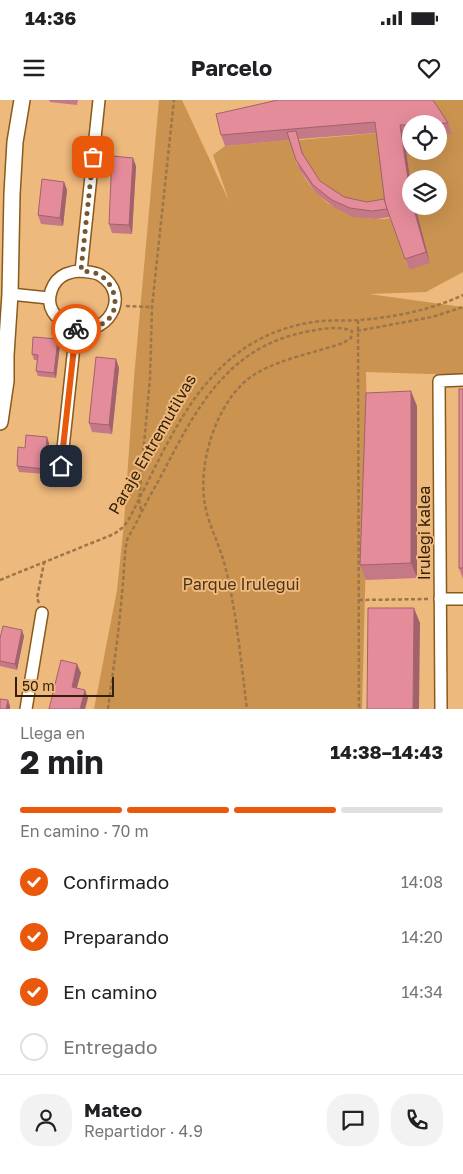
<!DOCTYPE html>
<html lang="es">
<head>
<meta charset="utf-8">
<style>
  body { margin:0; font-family:"Golos Text",sans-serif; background:#f2f2f2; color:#202124; height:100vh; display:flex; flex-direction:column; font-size:19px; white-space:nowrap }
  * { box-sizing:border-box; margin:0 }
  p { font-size:16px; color:#757577 }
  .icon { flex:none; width:28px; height:28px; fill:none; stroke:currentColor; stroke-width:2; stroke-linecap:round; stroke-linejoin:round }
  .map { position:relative; height:609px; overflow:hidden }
  .drawer { display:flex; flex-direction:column; background:#fff; flex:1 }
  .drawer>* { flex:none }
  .controls { position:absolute; left:402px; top:15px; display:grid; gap:10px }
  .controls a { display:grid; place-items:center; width:45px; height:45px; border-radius:50%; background:#fff; box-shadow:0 5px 20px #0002; font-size:25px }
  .scale { position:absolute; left:15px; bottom:12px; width:99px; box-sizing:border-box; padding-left:5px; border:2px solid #342006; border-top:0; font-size:14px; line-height:18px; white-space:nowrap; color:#342006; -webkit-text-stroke:4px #eeb97d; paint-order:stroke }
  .pin { position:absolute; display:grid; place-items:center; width:42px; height:42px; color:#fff; margin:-21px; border-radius:10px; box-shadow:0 2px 8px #0006 }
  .courier { position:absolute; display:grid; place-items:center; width:50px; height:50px; margin:-25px; border:4px solid #ea580c; border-radius:50%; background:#fff; color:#222; box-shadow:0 1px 6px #0007 }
  .overview em { font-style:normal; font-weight:700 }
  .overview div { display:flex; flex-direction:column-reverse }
  .overview { display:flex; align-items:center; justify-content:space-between; height:85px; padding:0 20px }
  h1 { font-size:32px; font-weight:700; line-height:38px }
  .bar { display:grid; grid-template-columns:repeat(4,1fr); gap:8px 5px; align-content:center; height:60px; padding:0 20px }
  .bar i { height:6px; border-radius:4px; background:#e0e0e0 }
  .bar .active { background:#ea580c }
  .bar p { grid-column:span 4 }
  .line { display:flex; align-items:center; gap:12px; padding:0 20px; border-top:1px solid #e0e0e0 }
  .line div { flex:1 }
  .round { display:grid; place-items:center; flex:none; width:52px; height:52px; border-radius:20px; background:#f2f2f2 }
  ol { padding:0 20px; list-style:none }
  li { display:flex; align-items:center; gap:15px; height:55px }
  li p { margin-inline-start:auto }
  li .icon { padding:5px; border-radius:50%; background:#ea580c; color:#fff; stroke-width:4 }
  li:last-child { color:#757577 }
  li i { width:28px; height:28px; border:2px solid #e0e0e0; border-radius:50% }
  .status { display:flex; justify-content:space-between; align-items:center; height:35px; padding:0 25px; background:#fff; direction:ltr }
  .status svg { height:14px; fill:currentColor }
  header { display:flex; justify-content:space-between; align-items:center; height:65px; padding:0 20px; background:#fff; font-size:22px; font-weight:700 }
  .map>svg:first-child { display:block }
  .green { fill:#ca9350 }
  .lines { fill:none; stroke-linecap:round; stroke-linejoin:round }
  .minor-casing { stroke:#895a1a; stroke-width:14 }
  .tertiary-casing { stroke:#895a1a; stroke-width:18 }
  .path { stroke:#9c7649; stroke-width:2.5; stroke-dasharray:4 2.5; stroke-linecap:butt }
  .minor { stroke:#fff; stroke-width:11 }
  .tertiary { stroke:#fff; stroke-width:15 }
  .wall { fill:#c57885; fill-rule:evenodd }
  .shaded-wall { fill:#a0626c }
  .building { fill:#e58c9b; stroke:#a0626c }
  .done { stroke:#755630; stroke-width:5; stroke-dasharray:0 9 }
  .route { stroke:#ea580c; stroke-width:6 }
  .labels { text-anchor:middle; stroke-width:4; stroke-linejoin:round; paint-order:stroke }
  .street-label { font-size:16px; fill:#342006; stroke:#eeb97d }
  .park-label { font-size:16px; fill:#4d3417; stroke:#eeb97d }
</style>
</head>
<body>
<div class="status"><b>14:36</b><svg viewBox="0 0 49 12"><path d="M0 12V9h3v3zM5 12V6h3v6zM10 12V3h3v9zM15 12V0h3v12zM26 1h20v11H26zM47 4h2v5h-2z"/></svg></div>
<header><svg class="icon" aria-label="menu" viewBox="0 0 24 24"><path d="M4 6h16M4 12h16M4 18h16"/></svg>Parcelo<svg class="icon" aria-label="heart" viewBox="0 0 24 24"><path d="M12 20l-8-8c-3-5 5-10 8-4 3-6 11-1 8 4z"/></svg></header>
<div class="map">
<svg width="463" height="609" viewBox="0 0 463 609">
  <rect width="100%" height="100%" fill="#eeb97d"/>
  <g class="green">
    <path d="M159,0H182L229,101L213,55L225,46L291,40C293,50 295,61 300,70C314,96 337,115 367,118C375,119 382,120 390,118L409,170L415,106H439V79H411V84L404,36L411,35V51H439V34L452,33L429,0H463V172L426,192L369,194L463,207V275L366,272L368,378L362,609H94L117,490L124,423L134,278Z"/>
    <polygon points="379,33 388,108 370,110 323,89 305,62 299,40"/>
  </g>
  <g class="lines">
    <defs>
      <g id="minor">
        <path d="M81,171C87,172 95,172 100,175C134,196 105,241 71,226C64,223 57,219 53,212C45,199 52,180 66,174C71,172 77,171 81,171Z"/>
        <polyline points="81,171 99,0"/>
        <polyline points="10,194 49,198"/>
        <polyline points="61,367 76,228"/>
        <polyline points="440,499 463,499"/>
        <polyline points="26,609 42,513"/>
        <polyline points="441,609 439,281 463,280"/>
      </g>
      <polyline id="tertiary" points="0,322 6,281 6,255 10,194 12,94 15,42 22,0"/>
    </defs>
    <use href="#minor" class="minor-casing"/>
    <use href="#tertiary" class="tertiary-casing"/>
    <g class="path">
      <polyline points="126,206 152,207"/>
      <polyline points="358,220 359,609"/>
      <polyline points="357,231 432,217 463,207"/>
      <polyline points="141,410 139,400 150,278 152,207 174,0"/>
      <path d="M0,480L114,434L122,428L128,421C174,333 207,233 322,221C334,220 347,221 360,220C395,217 431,210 463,195"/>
      <polyline points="359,500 430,499"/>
      <polyline points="39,503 37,498 44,463"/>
      <path d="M108,609C113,570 119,532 122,493C124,478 124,453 127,440C129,435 132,431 134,427C142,411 150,395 159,380C195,311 226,245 311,231C324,228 340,226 352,231L351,238L343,243C317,252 280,259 257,273C218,295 197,362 205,405C209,427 221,447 226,470C237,515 241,563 247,609"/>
    </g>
    <use href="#minor" class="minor"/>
    <use href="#tertiary" class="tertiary"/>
  </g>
  <g class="wall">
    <polygon points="49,0 78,0 77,5 50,2"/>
    <path d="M216,14L448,23L452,34H439V24H411V35L404,36L411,106H415L430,163L409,170L390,117L376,119L353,117L335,108L316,93L299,69L290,40L225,46L221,35ZM376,33L384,99L367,102L344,97L320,81L304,56L299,39Z"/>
    <polygon points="136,66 132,134 112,133 109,124"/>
    <polygon points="64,82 67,90 63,126 41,124 38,115"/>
    <polygon points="60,245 56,278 38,276 36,271 37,260 34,260 32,254"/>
    <polygon points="116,259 119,268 112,334 92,332 89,323"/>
    <polygon points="463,289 463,479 459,468"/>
    <polygon points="417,306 417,478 366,480 360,465"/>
    <polygon points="49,343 46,374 19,372 17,366"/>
    <polygon points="24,536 17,570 0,566 0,538"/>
  </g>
  <g class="shaded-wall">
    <polygon points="400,25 404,36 411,84 411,99"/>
    <polygon points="133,58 136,66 132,134 129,125"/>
    <polygon points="64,82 67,90 63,126 60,118"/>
    <polygon points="413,106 415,106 430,163 426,152"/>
    <polygon points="58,239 60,245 56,278 54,273"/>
    <polygon points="116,259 119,268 112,334 109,325"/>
    <polygon points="411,291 417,306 417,478 411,463"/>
    <polygon points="47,337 49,343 46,374 44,369"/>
    <polygon points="414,508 420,523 419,609 413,609"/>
    <polygon points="22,530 24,536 17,570 15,564"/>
    <polygon points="77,564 81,573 75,595 72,587"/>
    <polygon points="85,590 88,598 85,609 80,609"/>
    <polygon points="8,600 10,606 10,609 6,609"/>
  </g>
  <g class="building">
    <polygon points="278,0 433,0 448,23 400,25 411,99 411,106 413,106 426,152 405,159 385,103 375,22 221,35 216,14"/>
    <polygon points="296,31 302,53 320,81 344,97 367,102 384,99 387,109 372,111 350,108 332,100 313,85 296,60 287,32"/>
    <polygon points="112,56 133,58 129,125 109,124"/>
    <polygon points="42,79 64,82 60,118 38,115"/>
    <polygon points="33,237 58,239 54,273 36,271 38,255 32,254"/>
    <polygon points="96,257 116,259 109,325 89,323"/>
    <rect x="459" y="289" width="4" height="179"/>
    <polygon points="411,291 411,463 360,465 366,293"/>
    <polygon points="26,335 47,337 44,369 17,366 18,347 25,348"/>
    <polygon points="368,508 414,508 413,609 367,609"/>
    <polygon points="3,526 22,530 15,564 0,561 0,538"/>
    <polygon points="61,560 77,564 72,587 85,590 80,609 49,609"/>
    <polygon points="0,599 8,600 6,609 0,609"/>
  </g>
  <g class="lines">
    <path class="done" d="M76,229C83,226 93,229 102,224C122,213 117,186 100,175C95,172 87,172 81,170L93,57"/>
    <polyline class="route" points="61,366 76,229"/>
  </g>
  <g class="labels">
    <g class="street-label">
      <text transform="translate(152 344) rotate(-60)" y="6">Paraje Entremutilvas</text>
      <text transform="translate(424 433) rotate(-90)" y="6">Irulegi kalea</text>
    </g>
    <g class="park-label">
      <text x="241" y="490">Parque Irulegui</text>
    </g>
  </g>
</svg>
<div class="controls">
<a><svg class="icon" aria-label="locate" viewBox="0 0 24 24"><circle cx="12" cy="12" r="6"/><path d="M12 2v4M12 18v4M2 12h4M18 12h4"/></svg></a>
<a><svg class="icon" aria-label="layers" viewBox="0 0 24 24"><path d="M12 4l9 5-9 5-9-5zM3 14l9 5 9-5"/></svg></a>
</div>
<div class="scale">50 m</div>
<div class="pin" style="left:93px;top:57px;background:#ea580c"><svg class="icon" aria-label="bag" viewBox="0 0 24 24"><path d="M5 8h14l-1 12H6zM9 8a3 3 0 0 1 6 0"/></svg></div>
<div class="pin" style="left:61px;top:366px;background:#1f2937"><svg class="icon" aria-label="home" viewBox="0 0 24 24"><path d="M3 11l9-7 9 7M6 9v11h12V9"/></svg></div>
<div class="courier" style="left:76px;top:229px"><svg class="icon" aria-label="bike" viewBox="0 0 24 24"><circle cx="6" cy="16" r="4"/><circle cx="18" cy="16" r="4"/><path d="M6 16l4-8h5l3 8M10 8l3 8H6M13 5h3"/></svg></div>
</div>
<section class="drawer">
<div class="overview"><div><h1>2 min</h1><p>Llega en</p></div><em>14:38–14:43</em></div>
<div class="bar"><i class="active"></i><i class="active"></i><i class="active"></i><i></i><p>En camino · 70 m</p></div>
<ol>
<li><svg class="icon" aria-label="check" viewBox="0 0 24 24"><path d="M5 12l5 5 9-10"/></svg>Confirmado<p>14:08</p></li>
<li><svg class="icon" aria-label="check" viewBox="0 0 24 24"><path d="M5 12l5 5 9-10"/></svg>Preparando<p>14:20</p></li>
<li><svg class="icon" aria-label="check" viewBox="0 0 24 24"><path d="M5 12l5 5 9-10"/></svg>En camino<p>14:34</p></li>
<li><i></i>Entregado</li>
</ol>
<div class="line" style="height:90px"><a class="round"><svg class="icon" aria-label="person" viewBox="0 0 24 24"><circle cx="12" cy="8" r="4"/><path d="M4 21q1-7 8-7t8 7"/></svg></a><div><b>Mateo</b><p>Repartidor · 4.9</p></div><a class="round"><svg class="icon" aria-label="chat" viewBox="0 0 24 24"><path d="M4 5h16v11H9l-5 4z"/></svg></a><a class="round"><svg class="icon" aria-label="phone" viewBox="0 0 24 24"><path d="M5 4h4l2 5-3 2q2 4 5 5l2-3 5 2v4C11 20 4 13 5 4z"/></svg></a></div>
</section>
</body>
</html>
